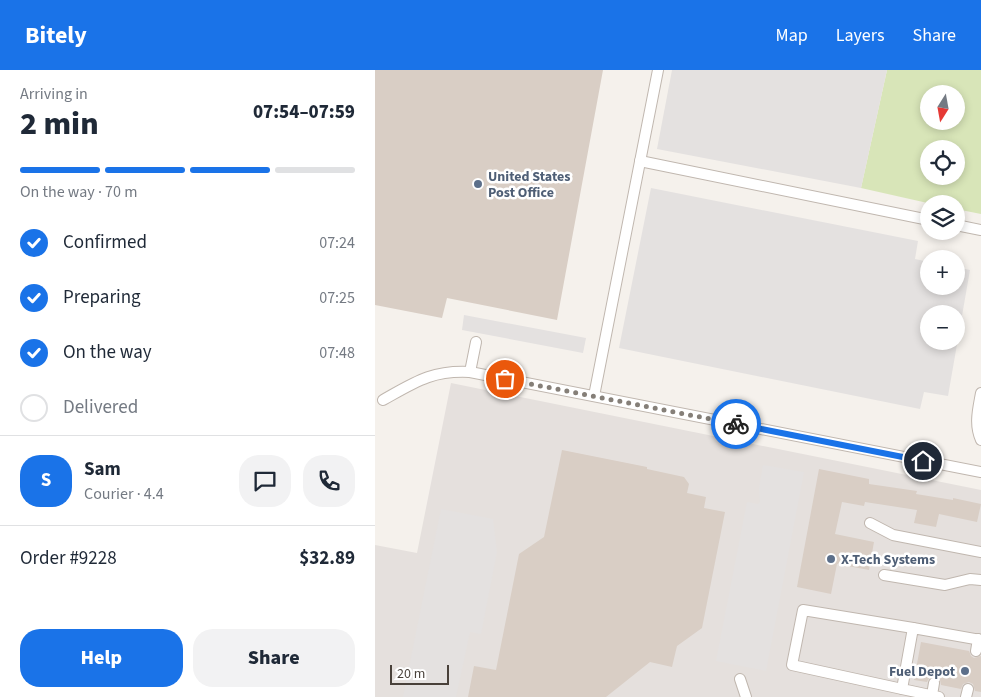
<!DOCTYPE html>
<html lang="en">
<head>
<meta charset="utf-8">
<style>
  body { margin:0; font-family:"Source Sans 3",sans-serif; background:#f2f2f3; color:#1f2937; height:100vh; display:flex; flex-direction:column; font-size:19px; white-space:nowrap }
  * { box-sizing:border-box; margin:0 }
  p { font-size:16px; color:#747a83 }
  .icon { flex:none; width:28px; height:28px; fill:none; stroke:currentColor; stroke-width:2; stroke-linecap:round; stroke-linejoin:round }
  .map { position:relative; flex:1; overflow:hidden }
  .panel { display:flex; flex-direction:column; background:#fff; width:375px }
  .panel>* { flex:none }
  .needle { width:32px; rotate:191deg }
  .buttons { position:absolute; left:545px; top:15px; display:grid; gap:10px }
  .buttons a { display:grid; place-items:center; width:45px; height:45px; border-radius:50%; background:#fff; box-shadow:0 2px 8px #0003; font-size:25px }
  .scale { position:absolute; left:15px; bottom:12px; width:59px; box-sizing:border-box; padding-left:5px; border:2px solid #49413a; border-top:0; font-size:14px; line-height:18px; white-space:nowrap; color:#49413a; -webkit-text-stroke:4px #fff; paint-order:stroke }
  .pin { position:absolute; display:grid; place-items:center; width:42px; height:42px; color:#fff; margin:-21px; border:2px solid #fff; border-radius:50%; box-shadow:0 1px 5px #0007 }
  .courier { position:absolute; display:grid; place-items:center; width:50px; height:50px; margin:-25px; border:4px solid #1a73e8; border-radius:50%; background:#fff; color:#222; box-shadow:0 1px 6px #0007 }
  .head em { font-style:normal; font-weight:800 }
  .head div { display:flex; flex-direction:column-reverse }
  .head { display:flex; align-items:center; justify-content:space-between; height:85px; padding:0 20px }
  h1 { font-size:32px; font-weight:800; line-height:38px }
  .bar { display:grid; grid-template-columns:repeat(4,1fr); gap:8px 5px; align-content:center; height:60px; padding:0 20px }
  .bar i { height:6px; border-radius:4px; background:#e0e1e3 }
  .bar .on { background:#1a73e8 }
  .bar p { grid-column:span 4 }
  .line { display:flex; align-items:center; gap:12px; padding:0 20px; border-top:1px solid #e0e1e3 }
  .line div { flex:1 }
  .round { display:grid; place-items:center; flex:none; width:52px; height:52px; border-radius:20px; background:#f2f2f3 }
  ol { padding:0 20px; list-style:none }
  li { display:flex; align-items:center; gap:15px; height:55px }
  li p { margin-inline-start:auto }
  li .icon { padding:5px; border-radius:50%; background:#1a73e8; color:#fff; stroke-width:4 }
  li:last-child { color:#747a83 }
  li i { width:28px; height:28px; border:2px solid #e0e1e3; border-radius:50% }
  .primary-button { display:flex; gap:10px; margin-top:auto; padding:10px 20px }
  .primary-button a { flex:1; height:58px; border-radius:20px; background:#1a73e8; color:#fff; font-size:20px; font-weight:800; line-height:58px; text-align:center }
  .primary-button a+a { background:#f2f2f3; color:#1f2937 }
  header { display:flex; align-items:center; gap:30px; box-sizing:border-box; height:70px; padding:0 25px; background:#1a73e8; color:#fff }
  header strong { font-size:24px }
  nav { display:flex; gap:28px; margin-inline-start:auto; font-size:18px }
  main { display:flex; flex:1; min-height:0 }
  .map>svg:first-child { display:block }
  .industrial { fill:#e5e0dd }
  .green { fill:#d8e5b8; fill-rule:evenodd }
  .parking { fill:#e4e1e0; fill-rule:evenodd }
  .building { fill:#d9cec5 }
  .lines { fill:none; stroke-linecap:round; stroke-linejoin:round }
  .service-casing { stroke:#c0b7af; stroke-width:12 }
  .service { stroke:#fff; stroke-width:10 }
  .done { stroke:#857f78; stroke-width:5; stroke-dasharray:0 9 }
  .route { stroke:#1a73e8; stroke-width:6 }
  .service-dot { fill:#5c6f8a; stroke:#fff; stroke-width:2 }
  .labels { text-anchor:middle; stroke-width:5; stroke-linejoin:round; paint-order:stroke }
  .service-label { font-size:14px; font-weight:bold; fill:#4e5e75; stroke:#fff; text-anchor:start }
</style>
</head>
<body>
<header>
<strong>Bitely</strong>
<nav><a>Map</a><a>Layers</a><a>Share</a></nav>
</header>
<main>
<section class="panel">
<div class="head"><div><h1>2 min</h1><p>Arriving in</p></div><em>07:54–07:59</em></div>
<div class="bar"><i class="on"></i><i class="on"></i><i class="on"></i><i></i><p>On the way · 70 m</p></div>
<ol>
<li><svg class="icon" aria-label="check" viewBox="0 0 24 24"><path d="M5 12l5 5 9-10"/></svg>Confirmed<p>07:24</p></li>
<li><svg class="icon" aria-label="check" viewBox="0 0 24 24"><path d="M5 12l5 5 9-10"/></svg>Preparing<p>07:25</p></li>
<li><svg class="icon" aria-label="check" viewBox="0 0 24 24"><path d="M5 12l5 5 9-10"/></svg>On the way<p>07:48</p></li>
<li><i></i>Delivered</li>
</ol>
<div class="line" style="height:90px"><b class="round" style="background:#1a73e8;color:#fff">S</b><div><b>Sam</b><p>Courier · 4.4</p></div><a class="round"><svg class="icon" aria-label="chat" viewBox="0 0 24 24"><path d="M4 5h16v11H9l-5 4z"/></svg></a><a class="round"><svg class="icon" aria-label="phone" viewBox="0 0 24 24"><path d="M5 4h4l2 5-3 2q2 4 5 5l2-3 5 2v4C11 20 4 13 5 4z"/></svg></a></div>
<div class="line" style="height:65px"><div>Order #9228</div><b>$32.89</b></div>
<div class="primary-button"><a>Help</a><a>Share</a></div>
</section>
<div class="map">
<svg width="606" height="627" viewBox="0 0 606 627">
  <rect width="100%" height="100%" fill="#f5f1ec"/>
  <polygon class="industrial" points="76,313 606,420 606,627 0,627 0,475 42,483"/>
  <path class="green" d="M512,0H606V144L581,139V134H557L486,118ZM554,24H581V51H554ZM554,79H581V106H554Z"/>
  <g class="parking">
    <polygon points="297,0 512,0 486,118 282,79"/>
    <path d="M276,118L543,171L540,189L554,192V216H581V197L595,200L573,326L549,322L545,339L244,278ZM554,244H581V271H554Z"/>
    <polygon points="89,245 211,268 208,283 87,260"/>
    <polygon points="388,395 429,402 391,601 341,591 372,432 383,434 385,432 384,418"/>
    <polygon points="66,439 118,449 122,482 106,564 95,562 81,627 28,627"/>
  </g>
  <g class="building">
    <polygon points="0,0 228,0 182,250 72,228 67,248 0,235"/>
    <polygon points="187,380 272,397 272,399 309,407 314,414 312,423 331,427 329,438 350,442 327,558 302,576 297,597 275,592 231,627 93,627 99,596 121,600 144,484 169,467"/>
    <polygon points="444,399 494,409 494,414 542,421 541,424 578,430 578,428 606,434 602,452 564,444 561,457 539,453 542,440 490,432 489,436 467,432 460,464 499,472 494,500 462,494 456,524 422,517"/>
    <polygon points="546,572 594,581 596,586 599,588 606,586 606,622 600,621 598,614 594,612 588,614 586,619 566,615 565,610 561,606 554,608 552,612 539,610"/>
  </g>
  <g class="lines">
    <defs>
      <g id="service">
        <polyline points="265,91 554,150"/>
        <polyline points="581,155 606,160"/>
        <polyline points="95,302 101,272"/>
        <path d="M606,323C603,340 599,354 606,370"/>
        <polyline points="219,326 283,0"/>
        <path d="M8,330C40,312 57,300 95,302L606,402"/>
        <polyline points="495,453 518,465 606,482"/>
        <polyline points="509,505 570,515 595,509 606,510"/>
        <polyline points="601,581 603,569"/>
        <polyline points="365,609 371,627"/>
        <polyline points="527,619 417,595 428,540 538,558"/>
        <polyline points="557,625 559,613"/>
        <polyline points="564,627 527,619 538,558 606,570"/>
        <polyline points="591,627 593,619"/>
      </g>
    </defs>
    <use href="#service" class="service-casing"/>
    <use href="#service" class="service"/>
  </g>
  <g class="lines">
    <polyline class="done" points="130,309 361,354"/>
    <polyline class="route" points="361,354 548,391"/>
  </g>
  <g class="service-dot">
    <circle cx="103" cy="114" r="5"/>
    <circle cx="456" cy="489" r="5"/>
    <circle cx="590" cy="601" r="5"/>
  </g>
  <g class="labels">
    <g class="service-label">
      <text x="113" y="111">United States<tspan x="113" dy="16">Post Office</tspan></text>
      <text x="466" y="494">X-Tech Systems</text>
      <text x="580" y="606" text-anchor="end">Fuel Depot</text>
    </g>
  </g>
</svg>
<div class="buttons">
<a><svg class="needle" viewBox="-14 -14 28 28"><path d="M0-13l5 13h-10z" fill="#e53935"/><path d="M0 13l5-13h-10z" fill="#747a83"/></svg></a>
<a><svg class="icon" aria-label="locate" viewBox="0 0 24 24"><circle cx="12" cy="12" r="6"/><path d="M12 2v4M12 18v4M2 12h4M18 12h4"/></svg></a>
<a><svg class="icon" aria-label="layers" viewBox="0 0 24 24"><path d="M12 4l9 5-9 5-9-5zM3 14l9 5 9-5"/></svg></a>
<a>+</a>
<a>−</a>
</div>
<div class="scale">20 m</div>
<div class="pin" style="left:130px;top:309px;background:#ea580c"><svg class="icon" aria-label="bag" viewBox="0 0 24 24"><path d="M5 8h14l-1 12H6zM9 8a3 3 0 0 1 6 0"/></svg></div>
<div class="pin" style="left:548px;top:391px;background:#1f2937"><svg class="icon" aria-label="home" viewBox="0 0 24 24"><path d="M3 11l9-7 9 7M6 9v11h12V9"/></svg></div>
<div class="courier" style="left:361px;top:354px"><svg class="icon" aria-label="bike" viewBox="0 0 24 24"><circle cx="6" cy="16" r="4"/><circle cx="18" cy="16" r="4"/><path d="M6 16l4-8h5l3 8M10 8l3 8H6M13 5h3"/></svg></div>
</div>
</main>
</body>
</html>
